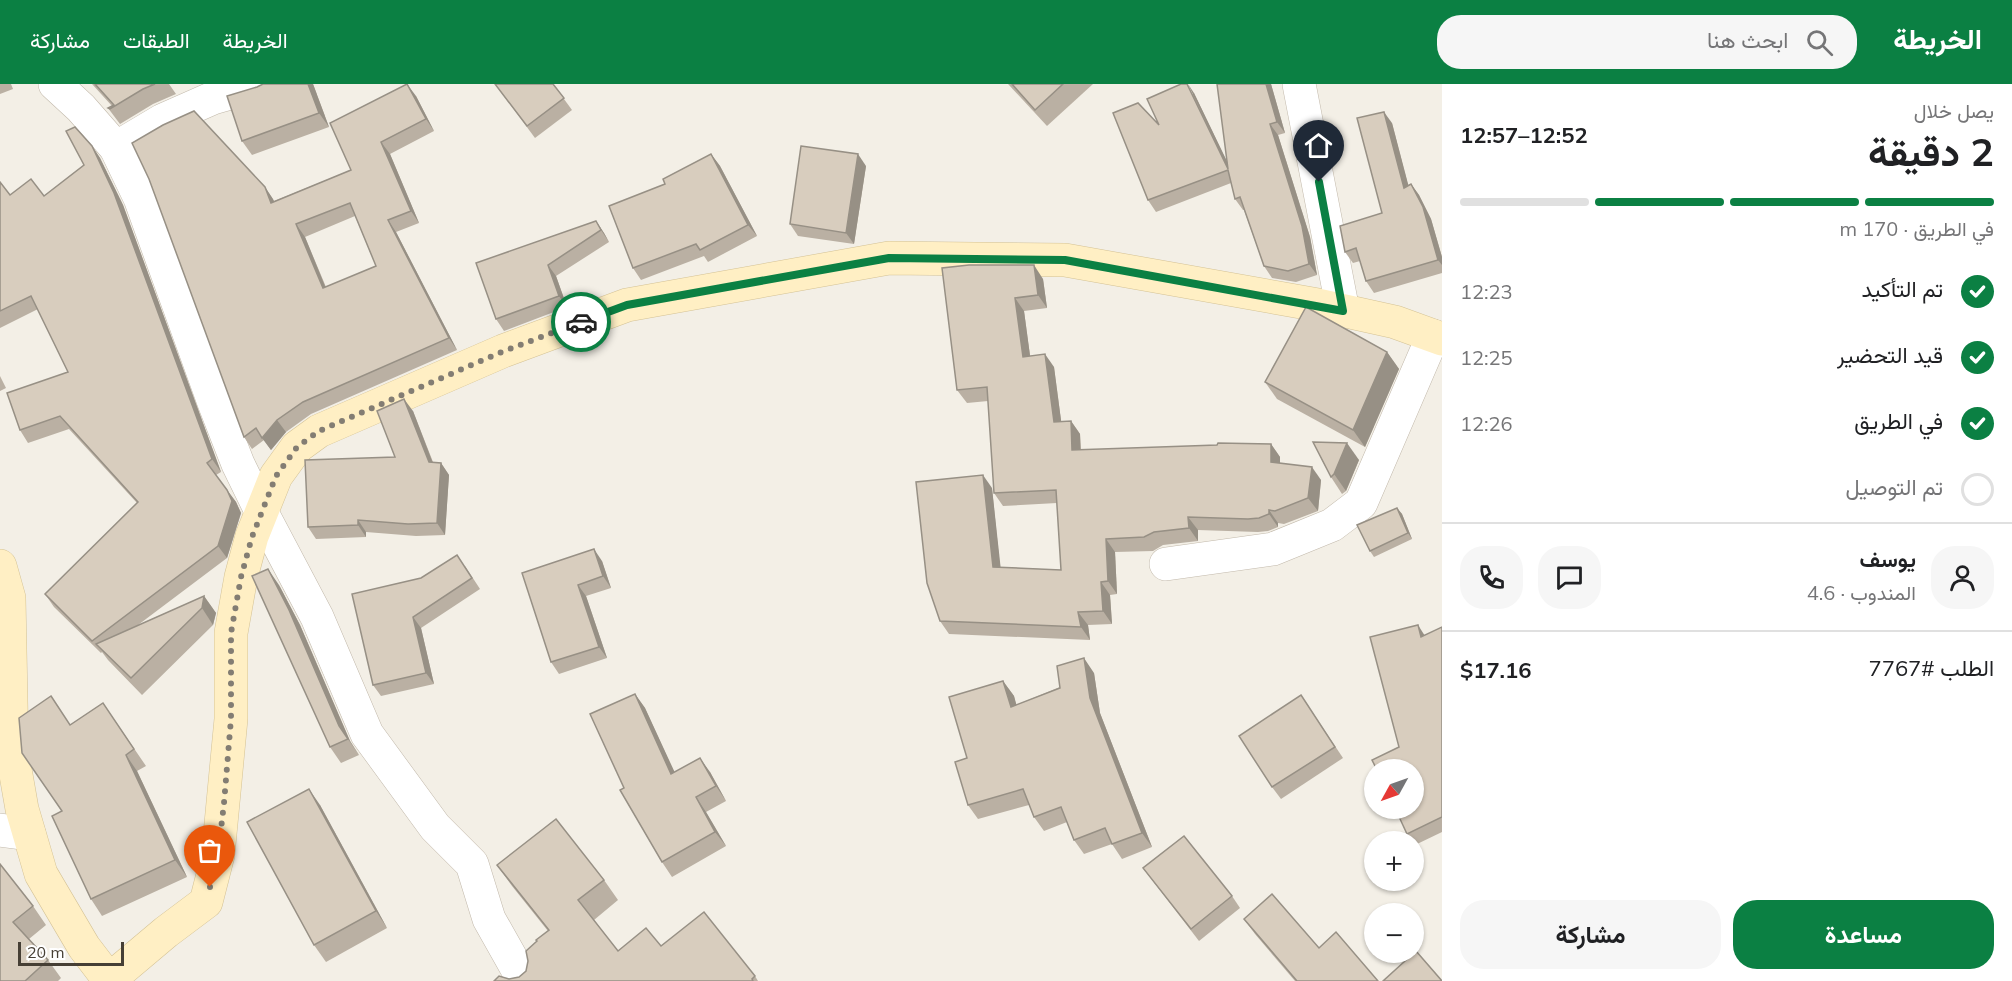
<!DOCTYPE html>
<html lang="ar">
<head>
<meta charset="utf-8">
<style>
  body { margin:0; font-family:Mulish,Vazirmatn,sans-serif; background:#f6f6f6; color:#202124; direction:rtl; height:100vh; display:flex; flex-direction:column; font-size:22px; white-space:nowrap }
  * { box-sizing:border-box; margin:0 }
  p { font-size:20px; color:#757577 }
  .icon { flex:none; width:33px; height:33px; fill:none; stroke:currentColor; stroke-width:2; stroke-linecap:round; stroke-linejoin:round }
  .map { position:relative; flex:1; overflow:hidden; direction:ltr }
  .sheet { display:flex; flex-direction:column; background:#fff; width:570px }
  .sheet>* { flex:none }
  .needle { width:39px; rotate:230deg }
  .buttons { position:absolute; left:1364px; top:675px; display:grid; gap:12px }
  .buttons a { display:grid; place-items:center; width:60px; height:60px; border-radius:50%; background:#fff; box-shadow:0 2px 4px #0004; font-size:30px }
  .scale { position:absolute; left:18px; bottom:15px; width:106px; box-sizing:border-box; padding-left:6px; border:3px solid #463f35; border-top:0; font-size:16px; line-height:21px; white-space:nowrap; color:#463f35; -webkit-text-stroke:4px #fff; paint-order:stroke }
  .pin { position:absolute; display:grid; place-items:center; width:51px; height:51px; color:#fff; margin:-62px -26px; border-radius:50% 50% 50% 0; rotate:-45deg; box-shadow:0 0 6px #0007 }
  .pin .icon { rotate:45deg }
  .courier { position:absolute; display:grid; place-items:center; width:60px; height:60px; margin:-30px; border:4px solid #0b8043; border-radius:50%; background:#fff; color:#222; box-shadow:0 2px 8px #0007 }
  .head em { font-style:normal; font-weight:700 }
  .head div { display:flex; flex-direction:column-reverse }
  .head { display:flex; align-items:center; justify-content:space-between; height:102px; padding:0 18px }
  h1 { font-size:39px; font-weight:700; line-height:45px }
  .bar { display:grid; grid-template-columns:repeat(4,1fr); gap:9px 6px; align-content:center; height:72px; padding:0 18px }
  .bar i { height:8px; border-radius:4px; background:#e0e0e0 }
  .bar .current { background:#0b8043 }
  .bar p { grid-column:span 4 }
  .line { display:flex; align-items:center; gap:15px; padding:0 18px; border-top:2px solid #e0e0e0 }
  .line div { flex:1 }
  .round { display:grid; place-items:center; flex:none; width:63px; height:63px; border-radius:24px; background:#f6f6f6 }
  ol { padding:0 18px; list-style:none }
  li { display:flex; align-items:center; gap:18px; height:66px }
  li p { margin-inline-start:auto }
  li .icon { padding:6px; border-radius:50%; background:#0b8043; color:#fff; stroke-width:4 }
  li:last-child { color:#757577 }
  li i { width:33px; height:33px; border:3px solid #e0e0e0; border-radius:50% }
  .action { display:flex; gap:12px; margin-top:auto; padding:12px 18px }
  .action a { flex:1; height:69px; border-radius:24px; background:#0b8043; color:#fff; font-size:24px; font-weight:700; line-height:69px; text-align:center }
  .action a+a { background:#f6f6f6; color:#202124 }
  header { display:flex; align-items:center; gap:36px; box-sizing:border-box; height:84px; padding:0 30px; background:#0b8043; color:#fff }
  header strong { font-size:28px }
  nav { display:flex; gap:33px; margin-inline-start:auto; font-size:21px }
  .search { width:420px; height:54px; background:#f6f6f6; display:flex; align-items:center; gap:15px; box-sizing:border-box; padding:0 21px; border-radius:24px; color:#757577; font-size:22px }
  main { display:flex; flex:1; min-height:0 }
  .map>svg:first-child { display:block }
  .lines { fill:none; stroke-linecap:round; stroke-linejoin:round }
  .street-casing { stroke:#c2b9ab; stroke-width:34 }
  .secondary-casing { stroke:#d4c295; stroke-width:34 }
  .street { stroke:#fff; stroke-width:33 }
  .secondary { stroke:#ffefc4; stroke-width:33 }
  .wall { fill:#bab0a3; fill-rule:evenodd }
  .shaded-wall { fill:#979085 }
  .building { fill:#d8cdbe; stroke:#979085; stroke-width:1.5; fill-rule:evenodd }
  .done { stroke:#837d73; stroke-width:6; stroke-dasharray:0 10.8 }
  .route { stroke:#0b8043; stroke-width:8 }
</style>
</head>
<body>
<header>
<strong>الخريطة</strong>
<div class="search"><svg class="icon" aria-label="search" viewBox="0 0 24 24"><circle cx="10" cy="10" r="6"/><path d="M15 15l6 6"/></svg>ابحث هنا</div>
<nav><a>الخريطة</a><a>الطبقات</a><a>مشاركة</a></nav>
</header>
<main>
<section class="sheet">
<div class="head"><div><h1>2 دقيقة</h1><p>يصل خلال</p></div><em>12:52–12:57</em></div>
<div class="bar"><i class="current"></i><i class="current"></i><i class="current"></i><i></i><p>في الطريق · 170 m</p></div>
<ol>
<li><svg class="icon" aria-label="check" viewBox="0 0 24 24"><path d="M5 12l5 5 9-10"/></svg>تم التأكيد<p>12:23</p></li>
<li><svg class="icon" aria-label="check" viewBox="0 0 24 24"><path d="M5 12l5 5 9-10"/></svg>قيد التحضير<p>12:25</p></li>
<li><svg class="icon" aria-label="check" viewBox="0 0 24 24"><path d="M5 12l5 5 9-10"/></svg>في الطريق<p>12:26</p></li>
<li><i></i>تم التوصيل</li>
</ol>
<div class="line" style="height:108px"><a class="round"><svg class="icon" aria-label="person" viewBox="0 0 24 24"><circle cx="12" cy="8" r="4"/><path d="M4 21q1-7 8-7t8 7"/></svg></a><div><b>يوسف</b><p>المندوب · 4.6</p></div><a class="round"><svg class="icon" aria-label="chat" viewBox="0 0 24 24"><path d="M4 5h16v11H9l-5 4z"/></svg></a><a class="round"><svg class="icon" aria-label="phone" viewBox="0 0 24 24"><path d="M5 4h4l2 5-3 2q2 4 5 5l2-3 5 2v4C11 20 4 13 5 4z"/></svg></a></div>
<div class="line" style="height:78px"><div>الطلب #7767</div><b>$17.16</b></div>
<div class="action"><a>مساعدة</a><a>مشاركة</a></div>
</section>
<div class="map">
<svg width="1442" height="897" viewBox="0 0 1442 897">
  <rect width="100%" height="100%" fill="#f3efe6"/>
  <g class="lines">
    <defs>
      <g id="street">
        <polyline points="55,0 81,24 116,64 140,114 213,316 238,380 261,427 317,533 367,650 435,743 472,780 489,835 524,897"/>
        <polyline points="1299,0 1343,227"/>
        <polyline points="116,64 163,36 213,14 262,0"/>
        <polyline points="1166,480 1273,465 1332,441 1361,419 1433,252"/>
        <polyline points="0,746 29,750"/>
      </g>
      <g id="secondary">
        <polyline points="0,482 9,514 12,668 22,725 41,790 84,863 110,897"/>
        <polyline points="109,896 166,848 206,818 218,771 231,635 231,549 241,493 252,452 276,392 297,363 319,347 503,267 627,221 889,174 1065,176 1318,221 1395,238 1442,255"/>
      </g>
    </defs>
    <use href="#street" class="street-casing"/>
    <use href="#secondary" class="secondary-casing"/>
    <use href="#street" class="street"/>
    <use href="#secondary" class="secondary"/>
  </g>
  <g class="wall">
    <polygon points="0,0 11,0 13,5 0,10"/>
    <polygon points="92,0 169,0 176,10 153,20 120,40 108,24 112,22"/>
    <polygon points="263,0 313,0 329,43 252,71 242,57 257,3"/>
    <polygon points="495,0 553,0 572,26 535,54"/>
    <polygon points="1008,0 1093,0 1047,42"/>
    <polygon points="1271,0 1285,49 1278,51 1310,153 1317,191 1296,198 1272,194 1264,182 1244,126 1243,126 1235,115 1231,99 1156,128 1148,116 1159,41 1194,9 1227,78"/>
    <path d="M416,12L434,47L390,70L419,139L396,148L457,266L311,330L286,348L271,366L264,356L252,365L244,353L149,95L265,103L274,117L351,86ZM355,132L376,182L326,203L305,153Z"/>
    <polygon points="1392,39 1408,101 1411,100 1419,111 1431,135 1442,173 1442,189 1374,209 1366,197 1360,177 1353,179 1345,168 1382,129"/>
    <polygon points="92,62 100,74 123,121 221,388 216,391 236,418 241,429 227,474 138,541 204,512 216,529 213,541 142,611 108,576 102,568 101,569 54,523 45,510 137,419 69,345 28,359 20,346 68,288 38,225 0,244 0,98 10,111 44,112 84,81"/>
    <polygon points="711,70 720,82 757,152 708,178 704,172 641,196 633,184"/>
    <polygon points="866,82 854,160 798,152 790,140"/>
    <polygon points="596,137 604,149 609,158 556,192 567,223 504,247 496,235 476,179"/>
    <polygon points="942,184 1043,195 1047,224 1024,227 1030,272 1054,283 1061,337 1071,337 1080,350 1081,366 1271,360 1280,373 1280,379 1321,396 1318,427 1284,440 1278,439 1278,443 1268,447 1258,448 1198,446 1198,457 1163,461 1153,467 1115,468 1117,510 1110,511 1112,540 1088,541 1090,556 949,550 940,537 992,404 1000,483 1061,486 1057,419 1003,422 994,409 988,317 967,319 957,306"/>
    <polygon points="1387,268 1399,285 1365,363 1277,315 1265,298"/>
    <polygon points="0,292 6,304 0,307"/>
    <polygon points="413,327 433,378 441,379 449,391 445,451 416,452 366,448 366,453 316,455 308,443 395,373"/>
    <polygon points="1313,358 1359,376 1346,407 1342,410 1331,393"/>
    <polygon points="1397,424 1402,430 1412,455 1374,473 1370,467"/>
    <polygon points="602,477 611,504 586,512 607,574 559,590 551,578 522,489"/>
    <polygon points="465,482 480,505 421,544 434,600 381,612 373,601 421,494"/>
    <polygon points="279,501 300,541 350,657 359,671 341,679 330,663"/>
    <polygon points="1442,543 1442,748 1415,761 1407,750 1399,663"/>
    <polygon points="1094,589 1100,629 1152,763 1122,775 1112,760 1084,770 1074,756 1067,738 1044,747 1034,733 1029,721 978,735 968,721 967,674 1003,597 1014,612 1016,621"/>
    <polygon points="635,610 645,624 674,688 710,688 726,717 706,728 726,762 672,793 662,778 624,704"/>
    <polygon points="1301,611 1343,674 1281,715 1272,703"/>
    <polygon points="103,619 146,682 137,687 187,793 102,832 91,815 62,727 70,641"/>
    <polygon points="320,721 387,844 326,878 314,861"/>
    <polygon points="0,780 33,822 46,841 29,855 48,876 61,894 58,897 0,897"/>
    <polygon points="497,781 604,796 618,816 594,836 618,867 661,862 755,892 758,897 494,897 509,895 519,893 526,887 548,847 512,802"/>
    <polygon points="1143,784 1232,812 1240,824 1199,857"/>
    <polygon points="1244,835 1319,864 1378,897 1295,897 1255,850"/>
  </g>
  <g class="shaded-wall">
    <polygon points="308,0 313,0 329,43 319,29"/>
    <polygon points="407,0 416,12 434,47 426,35"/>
    <polygon points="1188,0 1194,9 1236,96 1228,85"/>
    <polygon points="1266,0 1271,0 1285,49 1277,38"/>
    <polygon points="1384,28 1392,39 1412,115 1404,104"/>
    <polygon points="1270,40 1278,51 1310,153 1317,191 1309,180"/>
    <polygon points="381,58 390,70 419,139 411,127"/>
    <polygon points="92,62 100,74 123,121 221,388 212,375"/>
    <polygon points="711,70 720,82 757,152 748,141"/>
    <polygon points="858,70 866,82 854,160 846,149"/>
    <polygon points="1411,100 1419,111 1431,135 1442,173 1442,181 1438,176"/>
    <polygon points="265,103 273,115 280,131 271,119"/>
    <polygon points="388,136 396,148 457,266 449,254"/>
    <polygon points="596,137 604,149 609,158 601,146"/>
    <polygon points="296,140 305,153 331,217 323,204"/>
    <polygon points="548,181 556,192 567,223 559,212"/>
    <polygon points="1034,181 1043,195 1047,224 1038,211"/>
    <polygon points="1015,214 1024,227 1032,286 1023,273"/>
    <polygon points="1387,268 1399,285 1365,363 1353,346"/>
    <polygon points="1045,270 1054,283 1063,351 1054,338"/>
    <polygon points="404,315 413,327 437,390 429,378"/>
    <polygon points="277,336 286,348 271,366 262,354"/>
    <polygon points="1071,337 1080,350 1081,379 1072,366"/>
    <polygon points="1347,359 1359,376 1346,407 1334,390"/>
    <polygon points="1271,360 1280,373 1280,391 1271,378"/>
    <polygon points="441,379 449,391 445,451 437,439"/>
    <polygon points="1312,383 1321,396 1318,427 1308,414"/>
    <polygon points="983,391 992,404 1002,496 993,483"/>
    <polygon points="227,406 236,418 241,429 227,474 218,462"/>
    <polygon points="1397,424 1402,430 1412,455 1408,449"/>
    <polygon points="1269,426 1278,439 1278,443 1269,430"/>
    <polygon points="1188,433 1198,446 1198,457 1189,444"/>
    <polygon points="358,436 366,448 366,453 358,441"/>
    <polygon points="1106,455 1115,468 1117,510 1108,497"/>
    <polygon points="594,465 602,477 611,504 603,492"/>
    <polygon points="268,485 279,501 300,541 350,657 359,671 339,642"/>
    <polygon points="1101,498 1110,511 1112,540 1103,527"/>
    <polygon points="578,501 586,512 607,574 599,563"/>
    <polygon points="204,512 216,529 213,541 202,524"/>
    <polygon points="1078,528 1088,541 1090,556 1081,543"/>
    <polygon points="413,533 421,544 434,600 426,589"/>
    <polygon points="1418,541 1425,552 1421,553"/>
    <polygon points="1084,574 1094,589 1100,629 1152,763 1142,749 1090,614"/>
    <polygon points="1003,597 1014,612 1021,637 1011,623"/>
    <polygon points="635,610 645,624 682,704 671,690"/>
    <polygon points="126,671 137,687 187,793 175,776"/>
    <polygon points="700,674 710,688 726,717 716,702"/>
    <polygon points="309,705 320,721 387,844 376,827"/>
    <polygon points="696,713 706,728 726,762 715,748"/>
  </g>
  <g class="building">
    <polygon points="95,0 155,0 143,5 110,25 108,24 114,21"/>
    <polygon points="263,0 308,0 319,29 242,57 227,12 257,3"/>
    <path d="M407,0L426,35L381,58L411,127L388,136L449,254L303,318L277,336L262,354L256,344L244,353L149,95L132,59L163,41L194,27L265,103L271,119L351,86L330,39ZM350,119L376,182L323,204L296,140Z"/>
    <polygon points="495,0 553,0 564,14 527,42"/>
    <polygon points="1012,0 1063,0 1035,26"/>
    <polygon points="1181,0 1187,0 1228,85 1217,0 1266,0 1277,38 1270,40 1302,142 1309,180 1288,187 1264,182 1240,113 1235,115 1228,86 1148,116 1113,29 1138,19 1159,41 1147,15"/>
    <polygon points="1384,28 1404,104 1411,100 1423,123 1438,176 1366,197 1356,164 1345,168 1340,142 1382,129 1357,34"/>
    <polygon points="75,43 92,62 114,109 212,375 207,379 227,406 232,417 218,462 92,557 45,510 138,418 60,332 20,346 7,309 68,288 31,212 0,227 0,98 10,111 31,95 44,112 84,81 66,47"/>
    <polygon points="801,62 858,70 846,149 790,140"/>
    <polygon points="711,70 748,141 700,166 696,160 633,184 609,122 665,100 663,95"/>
    <polygon points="596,137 601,146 548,181 559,212 496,235 476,179"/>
    <polygon points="969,181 1034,181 1038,211 1015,214 1023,273 1045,270 1054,338 1071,337 1072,366 1217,361 1218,359 1271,360 1271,378 1312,383 1308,414 1275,427 1269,426 1269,430 1259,434 1248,435 1188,433 1189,444 1154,448 1144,453 1106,455 1108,497 1101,498 1103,527 1078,528 1081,543 940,537 927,499 916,398 983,391 993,483 1061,486 1056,406 994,409 987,303 957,306 942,184"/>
    <polygon points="1306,223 1387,268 1353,346 1265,298"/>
    <polygon points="404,315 429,378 441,379 437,439 408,440 358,436 358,441 308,443 305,376 395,373 377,327"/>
    <polygon points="1313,358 1347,359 1334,390 1331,393"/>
    <polygon points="1397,424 1408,449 1370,467 1357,441"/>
    <polygon points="594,465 603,492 578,501 599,563 551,578 522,489"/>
    <polygon points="457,471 472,494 413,533 426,589 373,601 352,510 421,494"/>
    <polygon points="268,485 289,526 339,642 348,655 330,663 252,492"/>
    <polygon points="204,512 202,524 131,594 96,560"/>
    <polygon points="1418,541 1421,553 1442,543 1442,733 1407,750 1395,724 1413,724 1413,686 1377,686 1372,676 1399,663 1370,553"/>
    <polygon points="1084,574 1090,614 1142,749 1112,760 1105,744 1074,756 1061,723 1034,733 1023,705 968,721 955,678 967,674 949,613 1003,597 1011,623 1060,604 1057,582"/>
    <polygon points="635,610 671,690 700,674 716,702 696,713 715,748 662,778 620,706 624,704 590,630"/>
    <polygon points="1301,611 1335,663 1272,703 1239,652"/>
    <polygon points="51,612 70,641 103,619 134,665 126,671 175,776 91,815 52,732 62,727 22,669 19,634"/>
    <polygon points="309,705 376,827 314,861 247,738"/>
    <polygon points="556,735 604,796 578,816 618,867 646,844 661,862 704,828 755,892 752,895 753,897 494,897 499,892 509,895 519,893 526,887 528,877 526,867 537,857 536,856 549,846 497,781"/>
    <polygon points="1184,752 1232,812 1191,845 1143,784"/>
    <polygon points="0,780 33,822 13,838 48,876 25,897 0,897"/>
    <polygon points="1272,810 1319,864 1336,848 1378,897 1297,897 1244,835"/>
    <polygon points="1416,867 1442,897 1383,897"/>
  </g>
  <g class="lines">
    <polyline class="done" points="210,803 218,771 224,719 231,635 231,549 241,493 252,453 276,392 297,363 319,347 504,267 581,238"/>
    <polyline class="route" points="581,238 627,221 889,174 1065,176 1343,227 1319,98"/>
  </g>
</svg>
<div class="buttons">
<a><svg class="needle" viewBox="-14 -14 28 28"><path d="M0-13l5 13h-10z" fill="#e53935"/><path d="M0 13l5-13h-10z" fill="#757577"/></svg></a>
<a>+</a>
<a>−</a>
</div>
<div class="scale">20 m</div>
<div class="pin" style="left:210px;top:803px;background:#ea580c"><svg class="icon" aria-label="bag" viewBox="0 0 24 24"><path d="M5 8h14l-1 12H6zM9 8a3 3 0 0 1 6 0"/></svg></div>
<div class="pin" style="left:1319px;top:98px;background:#1f2937"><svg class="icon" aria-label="home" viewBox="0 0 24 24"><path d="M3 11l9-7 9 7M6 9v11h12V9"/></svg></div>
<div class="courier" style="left:581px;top:238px"><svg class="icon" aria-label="car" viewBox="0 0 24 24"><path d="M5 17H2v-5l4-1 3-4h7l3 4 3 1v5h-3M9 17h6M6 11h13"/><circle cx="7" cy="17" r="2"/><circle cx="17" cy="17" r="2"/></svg></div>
</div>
</main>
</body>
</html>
